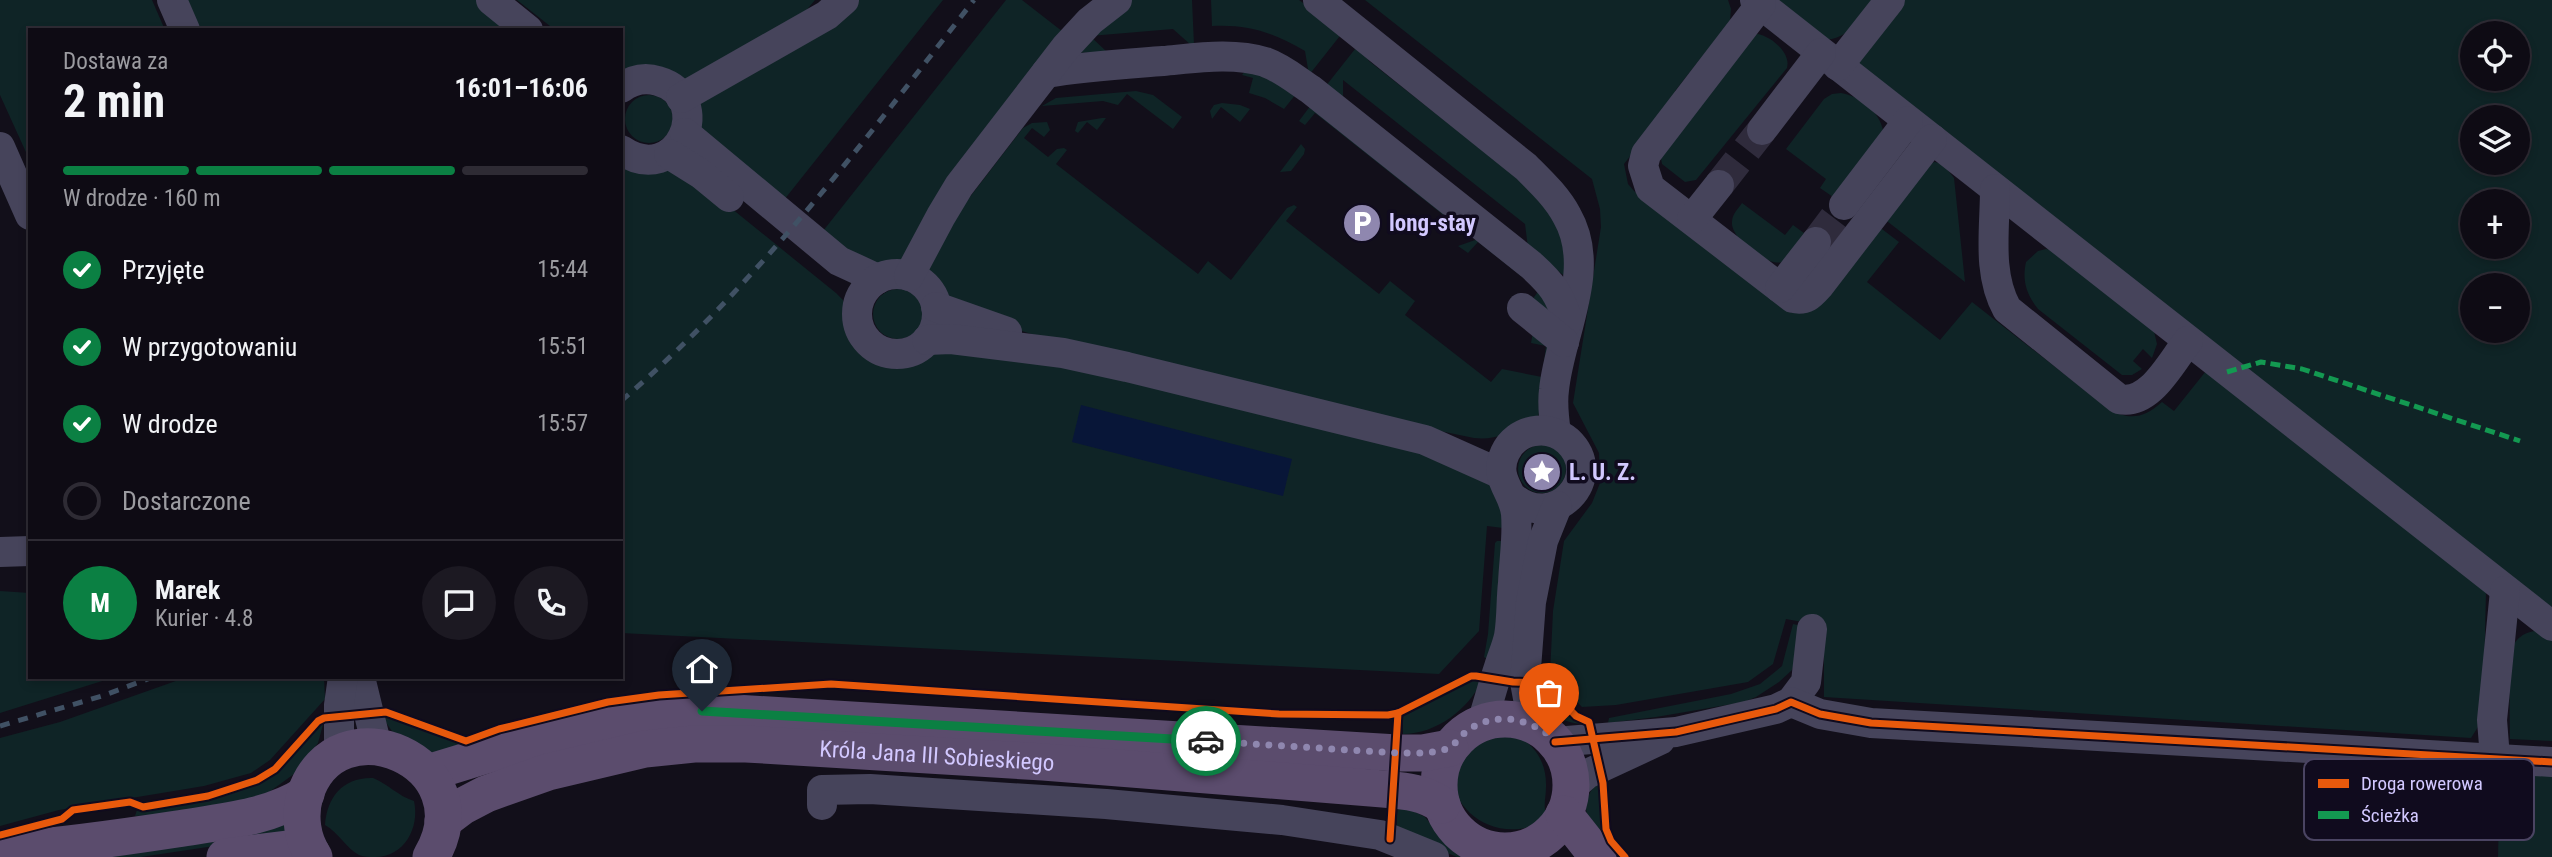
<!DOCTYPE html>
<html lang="pl">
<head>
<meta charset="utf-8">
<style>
  body { margin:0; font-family:"Roboto Condensed",sans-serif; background:#1c1922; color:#f1f3f6; height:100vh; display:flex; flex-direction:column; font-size:26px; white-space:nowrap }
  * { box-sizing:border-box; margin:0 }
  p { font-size:23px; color:#9b9ba0 }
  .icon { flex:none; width:38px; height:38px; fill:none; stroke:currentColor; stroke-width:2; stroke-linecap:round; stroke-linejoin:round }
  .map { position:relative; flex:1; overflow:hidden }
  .drawer { position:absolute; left:28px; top:28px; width:595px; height:651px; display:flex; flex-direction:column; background:#0e0b14; border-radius:0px; box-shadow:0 4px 10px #0003,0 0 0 2px #2e2b34 }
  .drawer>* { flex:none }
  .buttons { position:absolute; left:2460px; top:21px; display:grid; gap:14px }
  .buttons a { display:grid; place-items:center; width:70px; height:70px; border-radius:50%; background:#0e0b14; box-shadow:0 4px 10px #0003,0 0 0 2px #2e2b34; font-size:35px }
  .pin { position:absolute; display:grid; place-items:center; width:60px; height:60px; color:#fff; margin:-72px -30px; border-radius:50% 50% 50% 0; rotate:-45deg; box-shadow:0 0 7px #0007 }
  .pin .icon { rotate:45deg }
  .courier { position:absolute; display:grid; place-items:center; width:70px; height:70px; margin:-35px; border:5px solid #0b8043; border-radius:50%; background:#fff; color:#222; box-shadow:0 2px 9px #0007 }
  .head em { font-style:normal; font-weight:700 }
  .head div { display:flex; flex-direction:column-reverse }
  .head { display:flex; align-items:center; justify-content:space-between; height:119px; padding:0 35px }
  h1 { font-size:46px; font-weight:700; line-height:52px }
  .bar { display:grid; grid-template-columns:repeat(4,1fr); gap:10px 7px; align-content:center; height:84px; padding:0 35px }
  .bar i { height:9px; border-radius:5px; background:#2e2b34 }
  .bar .active { background:#0b8043 }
  .bar p { grid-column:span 4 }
  .line { display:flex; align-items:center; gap:18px; padding:0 35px; border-top:2px solid #2e2b34 }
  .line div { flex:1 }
  .round { display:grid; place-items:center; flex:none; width:74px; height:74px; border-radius:37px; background:#1c1922 }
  ol { padding:0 35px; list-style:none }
  li { display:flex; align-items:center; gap:21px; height:77px }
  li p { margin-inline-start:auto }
  li .icon { padding:7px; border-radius:50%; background:#0b8043; color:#fff; stroke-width:4 }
  li:last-child { color:#9b9ba0 }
  li i { width:38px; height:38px; border:4px solid #2e2b34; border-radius:50% }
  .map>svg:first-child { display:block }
  .green { fill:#0f2426; fill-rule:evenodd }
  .water { fill:#081638 }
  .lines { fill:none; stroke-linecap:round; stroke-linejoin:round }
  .minor-tunnel { stroke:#2f2b3c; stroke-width:30; stroke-dasharray:30 15; stroke-linecap:butt }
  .minor { stroke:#46445b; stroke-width:30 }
  .major { stroke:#5b4c6d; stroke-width:37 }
  .rail { stroke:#405164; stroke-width:5; stroke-dasharray:10 9; stroke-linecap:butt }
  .quiet { stroke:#139951; stroke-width:5; stroke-dasharray:10 5; stroke-linecap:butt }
  .cycleway-casing { stroke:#100b1e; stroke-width:11 }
  .cycleway { stroke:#e8590c; stroke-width:7 }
  .done { stroke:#8f87af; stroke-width:7; stroke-dasharray:0 12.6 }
  .route { stroke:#0b8043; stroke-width:9 }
  .labels { text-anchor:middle; stroke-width:7; stroke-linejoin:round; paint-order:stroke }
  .poi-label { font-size:23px; font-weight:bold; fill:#d2c8ff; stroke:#100b1e; text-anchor:start }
  .street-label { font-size:23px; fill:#d2c8ff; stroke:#100b1e }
  .key { fill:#100b1e; stroke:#4a4462; stroke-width:2 }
  .key-label { font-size:19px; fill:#d2c8ff }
</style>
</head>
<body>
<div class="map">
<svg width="2552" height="857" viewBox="0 0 2552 857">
  <rect width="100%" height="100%" fill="#120f1a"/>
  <g class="green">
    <polygon points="0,0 152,0 165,30 30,30 30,161 0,95"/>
    <polygon points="184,0 482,0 518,30 197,30"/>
    <polygon points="517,0 815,0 804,13 688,83 621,73 621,30 555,30"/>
    <polygon points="853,0 943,0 780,205 696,136 694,113 705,97"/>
    <polygon points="1006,0 1022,0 1067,35 899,264 880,268 819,236"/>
    <path d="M1131,0H1192L1194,45H1191L1173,29L1090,36L1107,52L1074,53C1082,29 1111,12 1131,0Z"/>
    <path d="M1211,0H1299L1343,32L1309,75L1305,51C1275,33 1248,24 1212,26Z"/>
    <path d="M1365,0H1728L1731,9L1730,21L1675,91L1678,94L1624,164L1628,184L1635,192L1792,313H1805L1813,308L1878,226L1899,242L1867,282L1940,340L1972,302L2109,409C2130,421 2144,418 2162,402L2174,411L2206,371L2486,592L2483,719L2471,738L1824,697V626L1786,619L1773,664L1748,682L1616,705L1582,707L1550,674L1553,611L1564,541L1592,503L1600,483L1599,453L1573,403L1601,227L1600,209L1592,179Z"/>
    <path d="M1773,0H1879C1863,17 1849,39 1824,40Z"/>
    <path d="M1899,0H2552V613L1862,69L1857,60ZM2473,33H2518V79H2473ZM2473,117H2518V163H2473ZM2473,201H2518V247H2473ZM2473,285H2518V331H2473Z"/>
    <path d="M1758,34C1772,37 1791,53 1787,68L1696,180L1685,182L1662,164L1660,153L1748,36Z"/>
    <polygon points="1359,44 1369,61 1553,206 1563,221 1566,277 1528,248 1525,224 1343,80 1343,103 1325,87"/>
    <polygon points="1245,71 1272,79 1296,94 1284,109 1265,98 1249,93 1253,78 1242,75"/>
    <polygon points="1136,91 1153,95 1182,117 1173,129 1127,94 1118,105 1103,101 1042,106 1056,98"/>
    <path d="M1841,93C1860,96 1879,111 1883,130L1836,199L1820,188L1826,179L1786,149L1824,99L1832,94Z"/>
    <circle cx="649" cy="119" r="24"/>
    <polygon points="1222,103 1240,105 1250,109 1240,122 1221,107 1212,119 1210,111 1214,105"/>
    <path d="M1311,105L1463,226C1453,228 1443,232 1434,226L1442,214L1315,113L1305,125L1299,121Z"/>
    <polygon points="1102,118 1106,118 1097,130 1087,122 1078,133 1075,131 1078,122"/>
    <path d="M1047,122L1050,130L1044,137L1032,128L1024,138L1048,157L1057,149L1064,148L1067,150L1056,164L1198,274L1208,261L1231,280L1287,208L1294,205L1297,207L1286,221L1379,294L1390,281L1415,301L1405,315L1491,382L1502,369L1542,377L1546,346L1531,343L1534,326L1551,342L1538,418C1516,429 1499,441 1474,438C1368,417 1262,391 1157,365C1094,349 1026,337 967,311C950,304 929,282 928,265L966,202L1023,128L1032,123Z"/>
    <polygon points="1301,144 1305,149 1304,154 1291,171 1280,172"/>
    <polygon points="621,160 684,170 836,293 843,300 853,332 858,342 867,352 877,359 905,362 918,360 940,349 1052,362 1447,459 1486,475 1503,505 1503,528 1487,526 1479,631 1439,674 621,633"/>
    <polygon points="1935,162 1943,164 1954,178 1965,282 1883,218 1930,163"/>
    <path d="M1742,203L1785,235L1793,225L1808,236C1801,243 1793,256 1785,261C1770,270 1730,238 1732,222C1732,214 1738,209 1742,203Z"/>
    <polygon points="1478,239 1548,292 1555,319 1530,303 1539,290 1478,242 1468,253 1458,246"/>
    <path d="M2046,249L2053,250L2153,327L2157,344L2152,358L2143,349L2133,361L2142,369L2132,375H2122L2038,309C2026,294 2022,280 2026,262L2038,251Z"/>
    <circle cx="898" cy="314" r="25"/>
    <circle cx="1542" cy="469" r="24"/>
    <polygon points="1497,541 1505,541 1498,626 1489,660 1484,657 1488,634 1495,543"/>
    <polygon points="0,591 30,593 30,677 115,677 0,713"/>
    <polygon points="1793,624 1802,626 1797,657 1792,670 1779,682 1756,697 1744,702 1656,717 1608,723 1609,718 1731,694 1760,684 1782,666"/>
    <path d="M2541,630L2552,639V741L2510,739L2509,654C2516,637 2523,632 2541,630Z"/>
    <polygon points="187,677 324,677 325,699 270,760 251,773 204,786 59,810 0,826 0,738 60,722"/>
    <path d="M1478,679L1482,680C1469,709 1436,734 1403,734L1402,715L1468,681Z"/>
    <path d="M1536,685H1542L1572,715L1588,724C1557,724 1546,711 1536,685Z"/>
    <polygon points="380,714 387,714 462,744 440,754 426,752 394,734"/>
    <path d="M321,721H324L318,743L294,774L265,795L198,813L135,816L137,810C180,803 249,798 282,767C296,753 308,737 321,721Z"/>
    <path d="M1502,731C1530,737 1547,758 1546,787C1546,799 1542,807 1548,819C1483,857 1420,780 1472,742C1480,735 1492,734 1502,731Z"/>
    <polygon points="2500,772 2552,773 2552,857 2498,857"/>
    <path d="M373,778C388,784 398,796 414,801C420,828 404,857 375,857C369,857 364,857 359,855C347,849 339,833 325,825C327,797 343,777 373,778Z"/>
    <path d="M1601,779L1604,832L1607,841C1585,819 1576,804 1601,779Z"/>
    <polygon points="1398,803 1425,817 1442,838 1464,857 1457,857 1396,832"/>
    <polygon points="294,821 294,834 141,857 82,857"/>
  </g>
  <polygon class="water" points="1081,405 1292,459 1283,496 1072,442"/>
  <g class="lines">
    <g class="minor-tunnel">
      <polyline points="1719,185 1762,130"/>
      <polyline points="1816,242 1844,205"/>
    </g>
    <g class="minor">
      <polyline points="172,0 185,30"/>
      <polyline points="491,0 528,30"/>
      <path d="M1318,0L1526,167C1541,182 1557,197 1567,216C1598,270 1559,335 1554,390C1552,404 1554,419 1556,433"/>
      <polyline points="1755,0 2552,626"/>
      <path d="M1761,4L1646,154L1643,166L1650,188L1793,298C1806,301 1811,295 1819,286L1932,139"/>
      <polyline points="1838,66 1890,0"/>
      <path d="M1046,73C1085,66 1124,64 1163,61C1196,58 1233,52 1265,62C1282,68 1296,80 1310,89L1531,265C1552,284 1559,293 1568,321"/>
      <path d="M621,88C632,80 645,77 658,81C717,98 678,189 621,150"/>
      <polyline points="681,98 827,15 844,0"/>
      <polyline points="1762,130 1821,53"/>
      <polyline points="685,133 839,261 878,279"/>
      <polyline points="0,147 30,215"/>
      <polyline points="669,154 701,174 729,197"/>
      <path d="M1995,189C1995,229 1987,273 2007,309L2119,399C2150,406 2171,362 2188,341"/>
      <polyline points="1844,205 1908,121"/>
      <polyline points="1692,219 1719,185"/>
      <circle cx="897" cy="314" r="40"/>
      <polyline points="909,276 941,216 959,186 1066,47 1090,21 1117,0"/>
      <polyline points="1780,288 1816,242"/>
      <polyline points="936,307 1007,332"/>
      <polyline points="1522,308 1564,342"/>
      <polyline points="927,340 951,339 1063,353 1127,367 1425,440 1501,474"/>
      <polyline points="0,552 30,551"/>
      <polyline points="360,677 377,747"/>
      <polyline points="1791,702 1806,682 1812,629"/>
      <path d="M1482,723C1488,704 1493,685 1499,667C1502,657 1507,646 1509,636C1512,619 1511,600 1513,583C1514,560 1518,536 1516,514C1514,491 1493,479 1505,453C1516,429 1548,423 1568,441C1606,477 1554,534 1511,496"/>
      <polyline points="1533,725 1525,682 1531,602 1543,541 1557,506"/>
      <polyline points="1555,742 1676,732 1776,709 1791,702 1820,714 1871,723 2552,762"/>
      <polyline points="339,755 339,705 343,677"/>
      <polyline points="2495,758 2492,720 2505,591"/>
      <polyline points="1571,788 1587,774 1660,740"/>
      <polyline points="822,805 822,790 870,789 1106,804 1282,820 1380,835 1434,857"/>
    </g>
    <g class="major">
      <circle cx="1505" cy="785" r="66"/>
      <path d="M428,773C520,744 604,717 702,711L1397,753H1423L1450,748"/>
      <polyline points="1564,814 1598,857"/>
      <path id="s1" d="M443,821L463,806L486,794L548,772L645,749L694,744H746L1043,762L1383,789C1406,791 1423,792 1442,805"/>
      <path d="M0,851C59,846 118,838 177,829C220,822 269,818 306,794"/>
      <polyline points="225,857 287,849 311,852"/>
      <path d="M314,857C302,839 299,816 305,795C336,698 487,762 431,857"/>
    </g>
    <g class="rail">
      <path d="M621,401C758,284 864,141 974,0"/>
      <polyline points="0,726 102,696 153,677"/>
    </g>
    <polyline class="quiet" points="2227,372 2261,362 2302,369 2520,441"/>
    <defs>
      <g id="cycleway">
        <polyline points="1555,742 1676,732 1776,709 1791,702 1820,714 1871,723 2552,762"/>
        <polyline points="0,835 62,819 73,810 130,802 143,807 208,796 257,780 275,769 318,721 324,718 386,712 466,741 499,729 608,702 659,695 831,684 1279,714 1388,715 1398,713 1471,676 1476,676 1513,682 1544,683 1576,716 1589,722 1603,783 1606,829 1611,841 1625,857"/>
        <polyline points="1390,839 1398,713"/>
      </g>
    </defs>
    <use href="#cycleway" class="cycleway-casing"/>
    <use href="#cycleway" class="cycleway"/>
  </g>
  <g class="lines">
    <path class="done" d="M1206,741L1397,753C1413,753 1430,754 1446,749C1454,747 1460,736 1467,731C1493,712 1524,717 1549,735"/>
    <polyline class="route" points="702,711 1206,741"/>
  </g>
  <defs>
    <symbol id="parking-disc" viewBox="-11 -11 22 22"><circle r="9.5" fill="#8f87af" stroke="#100b1e"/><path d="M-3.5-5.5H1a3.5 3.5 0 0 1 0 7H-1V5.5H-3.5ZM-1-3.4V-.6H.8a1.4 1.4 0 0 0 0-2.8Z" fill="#fff"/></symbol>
    <symbol id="sight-disc" viewBox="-11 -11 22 22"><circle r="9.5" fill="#8f87af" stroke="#100b1e"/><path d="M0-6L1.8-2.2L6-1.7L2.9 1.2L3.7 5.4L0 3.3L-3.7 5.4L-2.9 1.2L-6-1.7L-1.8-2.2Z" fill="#fff"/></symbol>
  </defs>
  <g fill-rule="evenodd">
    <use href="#parking-disc" x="1340" y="201" width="44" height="44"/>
    <use href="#sight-disc" x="1520" y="450" width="44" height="44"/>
  </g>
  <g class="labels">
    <g class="poi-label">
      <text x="1389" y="231">long-stay</text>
      <text x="1569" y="480">L. U. Z.</text>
    </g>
    <g class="street-label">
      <text dy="8" stroke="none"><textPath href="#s1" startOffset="509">Króla Jana III Sobieskiego</textPath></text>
    </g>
  </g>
  <rect x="2304" y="759" width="230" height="81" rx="10" class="key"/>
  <rect x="2318" y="779" width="31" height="9" fill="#e8590c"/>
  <rect x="2318" y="811" width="31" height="8" fill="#139951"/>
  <g class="key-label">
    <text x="2361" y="790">Droga rowerowa</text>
    <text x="2361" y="822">Ścieżka</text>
  </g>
</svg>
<div class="buttons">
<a><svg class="icon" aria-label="locate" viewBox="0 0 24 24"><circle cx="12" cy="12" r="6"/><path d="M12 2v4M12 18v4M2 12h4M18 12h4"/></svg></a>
<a><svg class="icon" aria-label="layers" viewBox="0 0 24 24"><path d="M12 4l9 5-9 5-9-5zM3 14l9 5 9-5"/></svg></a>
<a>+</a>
<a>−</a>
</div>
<div class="pin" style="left:1549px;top:735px;background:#ea580c"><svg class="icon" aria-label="bag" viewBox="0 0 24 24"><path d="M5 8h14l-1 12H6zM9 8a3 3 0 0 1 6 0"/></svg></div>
<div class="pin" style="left:702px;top:711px;background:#1f2937"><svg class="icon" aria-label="home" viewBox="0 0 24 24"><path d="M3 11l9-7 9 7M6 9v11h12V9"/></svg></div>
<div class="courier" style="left:1206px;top:741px"><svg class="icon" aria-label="car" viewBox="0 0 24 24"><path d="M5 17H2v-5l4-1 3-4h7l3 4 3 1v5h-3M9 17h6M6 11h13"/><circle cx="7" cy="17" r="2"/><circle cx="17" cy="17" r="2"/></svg></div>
<section class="drawer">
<div class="head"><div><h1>2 min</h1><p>Dostawa za</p></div><em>16:01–16:06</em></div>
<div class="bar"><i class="active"></i><i class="active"></i><i class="active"></i><i></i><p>W drodze · 160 m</p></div>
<ol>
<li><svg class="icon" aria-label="check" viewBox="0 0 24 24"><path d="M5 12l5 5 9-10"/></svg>Przyjęte<p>15:44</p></li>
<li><svg class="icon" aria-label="check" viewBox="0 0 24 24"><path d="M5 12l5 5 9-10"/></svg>W przygotowaniu<p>15:51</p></li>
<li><svg class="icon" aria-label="check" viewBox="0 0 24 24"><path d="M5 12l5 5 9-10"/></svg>W drodze<p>15:57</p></li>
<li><i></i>Dostarczone</li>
</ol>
<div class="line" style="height:126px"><b class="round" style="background:#0b8043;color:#fff">M</b><div><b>Marek</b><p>Kurier · 4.8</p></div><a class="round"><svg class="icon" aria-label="chat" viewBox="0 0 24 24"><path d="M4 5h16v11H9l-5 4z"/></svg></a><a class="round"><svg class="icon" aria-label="phone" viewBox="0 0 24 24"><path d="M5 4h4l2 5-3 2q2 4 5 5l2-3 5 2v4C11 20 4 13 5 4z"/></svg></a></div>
</section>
</div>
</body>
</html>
